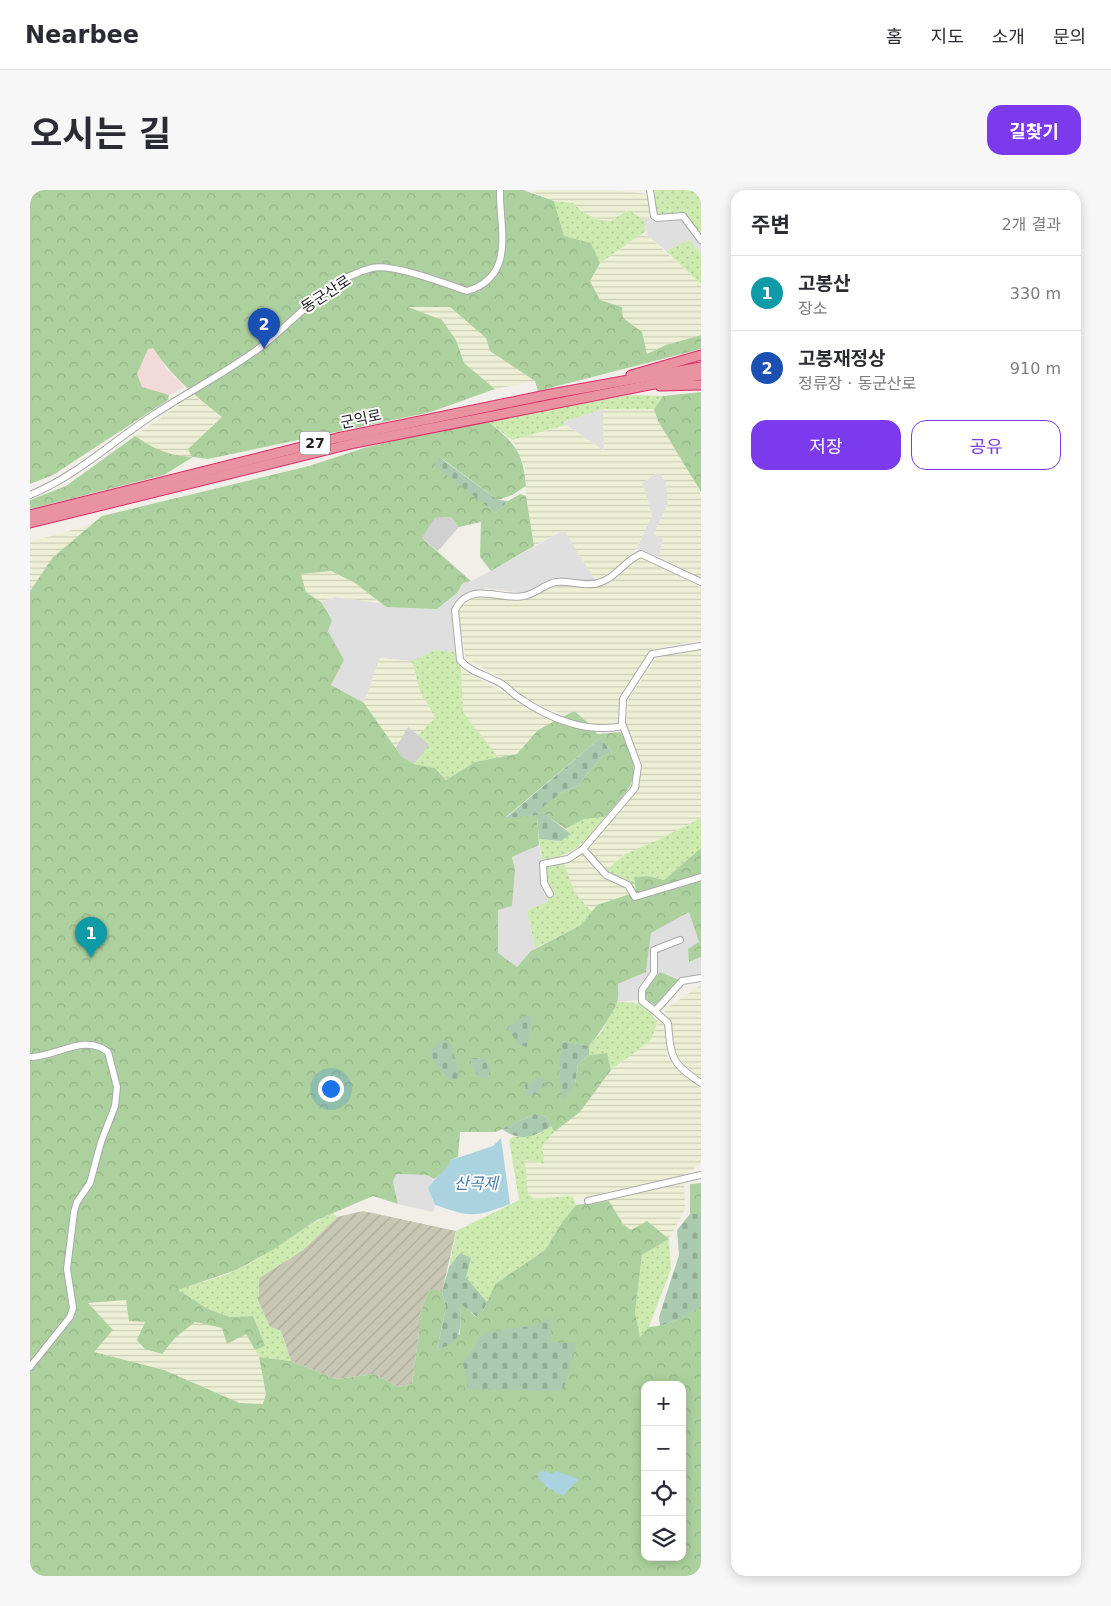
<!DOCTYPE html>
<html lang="ko">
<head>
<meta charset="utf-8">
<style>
  :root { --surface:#fff; --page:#f7f7f7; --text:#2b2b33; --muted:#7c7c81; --line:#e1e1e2; --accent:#7c3aed }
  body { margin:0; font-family:"DejaVu Sans","Noto Sans KR",sans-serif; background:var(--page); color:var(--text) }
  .controls { position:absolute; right:15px; bottom:15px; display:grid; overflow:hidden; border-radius:10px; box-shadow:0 2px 12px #0003 }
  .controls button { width:45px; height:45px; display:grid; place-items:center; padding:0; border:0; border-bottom:1px solid var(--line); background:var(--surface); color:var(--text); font:25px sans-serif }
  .you { position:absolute; left:300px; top:898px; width:18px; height:18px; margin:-12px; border:4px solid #fff; border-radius:50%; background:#1a73e8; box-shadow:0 0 0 8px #1a73e833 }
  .badge { display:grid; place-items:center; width:32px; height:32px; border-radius:50%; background:var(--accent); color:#fff; font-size:16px; font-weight:700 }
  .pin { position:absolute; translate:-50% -41px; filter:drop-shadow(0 1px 2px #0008) }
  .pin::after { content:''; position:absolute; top:26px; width:18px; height:15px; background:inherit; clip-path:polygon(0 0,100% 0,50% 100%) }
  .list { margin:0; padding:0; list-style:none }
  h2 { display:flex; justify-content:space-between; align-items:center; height:65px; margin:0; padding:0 20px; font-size:21px }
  h2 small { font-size:16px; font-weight:400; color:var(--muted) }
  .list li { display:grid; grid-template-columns:32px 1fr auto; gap:15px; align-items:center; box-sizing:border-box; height:75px; padding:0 20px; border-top:1px solid var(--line) }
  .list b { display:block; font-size:19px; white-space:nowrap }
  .list p { margin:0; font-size:16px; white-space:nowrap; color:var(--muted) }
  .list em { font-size:16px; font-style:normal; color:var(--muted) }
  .actions { display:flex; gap:10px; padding:15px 20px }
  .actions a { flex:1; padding:11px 0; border:1px solid var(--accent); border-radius:15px; text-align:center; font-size:18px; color:var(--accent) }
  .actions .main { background:var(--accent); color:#fff }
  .icon { flex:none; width:28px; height:28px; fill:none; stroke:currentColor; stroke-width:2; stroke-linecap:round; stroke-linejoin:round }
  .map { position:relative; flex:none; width:671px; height:1386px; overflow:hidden; border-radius:15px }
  header { display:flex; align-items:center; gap:30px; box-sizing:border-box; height:70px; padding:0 25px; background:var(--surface); border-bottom:1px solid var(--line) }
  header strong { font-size:24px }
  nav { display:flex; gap:28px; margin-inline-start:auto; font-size:18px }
  .intro { display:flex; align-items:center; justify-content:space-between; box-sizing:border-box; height:120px; padding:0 30px }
  h1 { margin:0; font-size:35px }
  .button { padding:12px 22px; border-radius:15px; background:var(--accent); color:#fff; font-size:18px; font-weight:700 }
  main { display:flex; gap:30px; padding:0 30px }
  aside { flex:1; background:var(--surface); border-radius:15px; box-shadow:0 2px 12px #0003 }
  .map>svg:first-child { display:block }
</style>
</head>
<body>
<header>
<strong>Nearbee</strong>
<nav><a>홈</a><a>지도</a><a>소개</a><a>문의</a></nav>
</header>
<div class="intro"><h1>오시는 길</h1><a class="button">길찾기</a></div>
<main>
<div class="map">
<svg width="671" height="1386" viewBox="0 0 671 1386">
  <defs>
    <pattern id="construction-furrows" width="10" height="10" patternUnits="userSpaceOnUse" patternTransform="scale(1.25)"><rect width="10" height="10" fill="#c7c7b4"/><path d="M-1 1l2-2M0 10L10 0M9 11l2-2" fill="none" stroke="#abab9a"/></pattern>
    <pattern id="farmland-rules" width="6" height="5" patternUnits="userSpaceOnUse" patternTransform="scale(1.25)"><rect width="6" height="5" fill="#eef0d5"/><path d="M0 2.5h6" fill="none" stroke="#ccceb7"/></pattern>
    <pattern id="grass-dots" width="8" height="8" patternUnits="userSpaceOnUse" patternTransform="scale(1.25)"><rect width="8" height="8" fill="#cdebb0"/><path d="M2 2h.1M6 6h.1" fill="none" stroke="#b0c997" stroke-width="1.8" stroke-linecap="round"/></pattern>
    <pattern id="forest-crowns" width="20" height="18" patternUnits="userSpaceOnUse" patternTransform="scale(1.25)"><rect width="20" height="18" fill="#add19e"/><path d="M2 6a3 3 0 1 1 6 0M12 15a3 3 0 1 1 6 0" fill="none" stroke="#95b388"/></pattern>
    <pattern id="cemetery-stones" width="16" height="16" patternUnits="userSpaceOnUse" patternTransform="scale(1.25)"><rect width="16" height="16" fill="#aacbaf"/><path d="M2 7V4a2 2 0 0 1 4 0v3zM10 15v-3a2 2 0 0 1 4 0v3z" fill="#92ae96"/></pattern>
  </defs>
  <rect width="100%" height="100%" fill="#f2efe9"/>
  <g fill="#e0dfdf">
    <path d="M621,25L652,28L671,47V63L659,50L636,61L618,46L614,30Z"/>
    <path d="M573,219L574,261L532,232Z"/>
    <path d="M628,282L636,292L638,314L624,343L633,349L629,367L606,359L622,325L612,293Z"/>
    <path d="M534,340L566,391L531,388L493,403L455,398L431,416L423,437L425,462L405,460L382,471L350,468L334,513L301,495L314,470L298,441L302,429L291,412L305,407L350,413L356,417L427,403L433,393L441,391L461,381Z"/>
    <path d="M509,655L518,712L497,720L505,758L487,777L468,763V720L485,679L482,667Z"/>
    <path d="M659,722L669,752L659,772L671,767V784L649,790L621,781L612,794L608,810L588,812V794L616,782L621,743Z"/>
    <path d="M366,984L397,985L404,989L398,998L405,1015L403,1022L368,1014L363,992Z"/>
  </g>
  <path fill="#f2dad9" d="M123,157L137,179L154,197L139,205L112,198L107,184L118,159Z"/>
  <g fill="#d0d0d0">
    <path d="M421,327L429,337L408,361L392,348L405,328Z"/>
    <path d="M378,536L400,555L384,574L371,566L365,559Z"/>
  </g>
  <path fill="url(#construction-furrows)" d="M333,1021L426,1041L412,1102L399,1100L389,1127V1142L382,1194L368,1197L345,1184L306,1189L261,1171L251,1141L240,1137L228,1111L229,1088L273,1060L307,1027Z"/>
  <g fill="url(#farmland-rules)">
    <path d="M507,0H580L619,4L621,25L614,30L598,20L580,31L569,30L552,22L544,13L524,11L502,2Z"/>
    <path d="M616,41L618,46L671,94V145L636,155L617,164L612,142L593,128L592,117L570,110L560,91L570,73Z"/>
    <path d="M376,117H420L456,148L460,161L505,191L465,199L434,173L426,150Z"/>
    <path d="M163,205L192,227L180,237L163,267L143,266L125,259L105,246Z"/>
    <path d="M573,219H624L628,231L660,282L671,306V388L629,367L633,349L624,344L638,314L636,292L628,282L612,293L622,325L606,359L589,376L566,391L534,340L504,356L496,306L495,278L482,250L536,235L574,261Z"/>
    <path d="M63,334L23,367L0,401V352Z"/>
    <path d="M610,367L671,397V450L623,459L590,507L587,533L561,535L544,521L535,525L512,516L489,504L470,487L436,469L428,423L431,416L446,404L470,409H495L527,396H567L581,392Z"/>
    <path d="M301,381L325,393L350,413L305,407L291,412L276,402L270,384Z"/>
    <path d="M671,458V628L630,649L595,664L576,681L559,659L609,595L612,574L597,536L598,510L627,467Z"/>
    <path d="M350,468L382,471L390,501L405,529L388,545L378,537L365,559L334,513Z"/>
    <path d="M431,479L525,531L508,540L487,564L469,568L433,522Z"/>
    <path d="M552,663L574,688L595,697L599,704L567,715L562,722L545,703L534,674Z"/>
    <path d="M671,795V887L663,884L645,864L642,837L634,820Z"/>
    <path d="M628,831L634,835L637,866L671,899V972L658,984L556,1007L504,1009L498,1003L495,970L514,974L512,956L524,942L550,922L581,880L621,850Z"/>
    <path d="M654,993L655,1019L639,1049L617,1031L601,1041L593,1034L579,1011L580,1007Z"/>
    <path d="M97,1110L115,1132L132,1164L145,1148L165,1132L216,1144L229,1167L236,1204L233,1215L210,1213L134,1180L64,1162L57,1113Z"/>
  </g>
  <g fill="url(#grass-dots)">
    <path d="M623,0H671V46L654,24L627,25Z"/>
    <path d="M524,11L544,13L552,22L569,30L580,31L599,20L614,30L616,41L570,73L561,53L534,46Z"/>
    <path d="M659,50L671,63V94L636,61Z"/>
    <path d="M602,205L633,206L624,219H573L533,232L536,235L482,250L455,229Z"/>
    <path d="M405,460L425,462L431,479L433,522L469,568L445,572L416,590L405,578L384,574L399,555L388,545L405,528L390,501L382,471Z"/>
    <path d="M575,627C555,652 545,666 512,670L509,649L531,651L540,644L536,640L554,628Z"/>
    <path d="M671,628V658L634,690L618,686L605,687L607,702L595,690L576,681L595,664L630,649Z"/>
    <path d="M534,674L545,703L562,722L551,735L505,758L497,720L518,712L516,676Z"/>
    <path d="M588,812L610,813L628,831L621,850L581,880L577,863L559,865V856L573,840L581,821Z"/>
    <path d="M521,936L524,942L512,957L514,974L495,970L498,1003L504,1009L543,1006L546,1015L533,1031L515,1060L465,1094L457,1112L436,1087L430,1063L419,1077L426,1041L489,1010L479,950L483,947L509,944Z"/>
    <path d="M303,1023L307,1027L273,1060L229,1088L228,1111L240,1137L251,1141L261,1171L229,1167L225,1160L235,1156L223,1126L200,1127L178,1119L147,1100C166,1093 188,1089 206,1080C241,1065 269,1038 303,1023Z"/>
    <path d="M639,1049L641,1079L619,1137L610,1148L605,1122L612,1065Z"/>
  </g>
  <g fill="url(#forest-crowns)" fill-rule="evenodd">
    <path d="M0,0H493L524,11L534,46L561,53L570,73L560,91L570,110L592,117L593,128L612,142L617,164L636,155L671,145V159L508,201L505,191L460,161L456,148L420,117H378L412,130L426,150L434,173L465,199L401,222L178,269L163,267L134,285L0,319V310L36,296L105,246C124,259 139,266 162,267L158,259L192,227C165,206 142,187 123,158L118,159L107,184L112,197L139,205L138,210L23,285L0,294Z"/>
    <path d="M671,202V302L628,231L624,219L633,206Z"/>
    <path d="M455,229C482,251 493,259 496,296L482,305L468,310L411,268L466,323L478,311L490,304L496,306L504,356L461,381L450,367L451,332L429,337L421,327L405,328L392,348L441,391L433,393L427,403L407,419L356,417L325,393L301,381L271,384L276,402L291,412L302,430L298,441L314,470L301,495L334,513L371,566L384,574L405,578L416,590L445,572L487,564L508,540L544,521L561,535L567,544L592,542C613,588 606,591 575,627L554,629L536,639L508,620L531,603L550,595L555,586L573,566L582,562L570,548L476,627L507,625L509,655L482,667L485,679L482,716L468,720V763L487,777L501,761L551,735L567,715L606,702L604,687L618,686L634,690L671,658V767L659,772L658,759L669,752L659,722L621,743L616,782L588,794C588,800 589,808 587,813C579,829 570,843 559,856L532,851L545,895L548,874L559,865L577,863L581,880L550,922L524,942L517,927L505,924L466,942H430L428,967L421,970L416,981L404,989L397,985L366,984L363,992L368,1014L343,1006L287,1030L241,1061L206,1080L148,1100L178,1119L200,1127L223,1126L235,1156L225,1160L216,1144L197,1154L192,1138L165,1132L145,1148L132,1164L115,1159L107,1150L115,1132L99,1131L96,1110L58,1113L83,1140L64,1162L134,1180L210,1213L233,1214L236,1204L229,1167L261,1171L306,1189L345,1184L368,1197L382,1194L389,1142V1127L399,1099L412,1102L416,1118L407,1159L430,1144L431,1113L446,1127L453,1121L465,1094L515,1060L533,1031L546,1015L579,1011L593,1034L601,1040L617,1031L639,1049L612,1065L605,1122L610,1147L619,1137C639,1136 655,1126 671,1116V1386H0V401L23,367L72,326L279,276L334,258ZM615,1195H652V1367H615Z"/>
    <path d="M630,782L649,790L625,815L617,811L615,799Z"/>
    <path d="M671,993V1024H660V994Z"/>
  </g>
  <g fill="url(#cemetery-stones)">
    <path d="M410,268L468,310L478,311L466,323L404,275Z"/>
    <path d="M570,548L582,562L573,566L555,586L550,595L531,603L509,620L541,644L531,651L509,649L507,625L476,628Z"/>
    <path d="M502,825L497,857L489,855L477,838L493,827Z"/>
    <path d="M411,850L420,851C423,861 426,875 429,886L424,892C414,886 403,873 400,862Z"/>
    <path d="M532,851L559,856V865L548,874L545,895L533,910L529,883Z"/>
    <path d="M440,868H453L460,879L457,889C445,888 443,878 440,868Z"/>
    <path d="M508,888L515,889C514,900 509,904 497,906L495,895Z"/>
    <path d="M505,924L517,927L521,936C503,948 490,952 472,939Z"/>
    <path d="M660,1024H671V1116L652,1128L630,1136L629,1127L649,1065L647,1040Z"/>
    <path d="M430,1063L441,1068L436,1087L457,1112L453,1121L447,1127L431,1114C430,1137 434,1154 407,1159L416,1118L412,1102L419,1077Z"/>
    <path d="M521,1127V1153L547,1152L533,1201L438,1199L433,1174L453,1143L507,1135Z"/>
  </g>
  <g fill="#aad3df">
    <path d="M471,948L480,1014C444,1028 441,1027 405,1015L398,998C405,987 415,982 421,970L463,956Z"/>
    <path d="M516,1281L521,1284L526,1281L549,1289L533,1306L518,1298L508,1288L509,1282Z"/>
  </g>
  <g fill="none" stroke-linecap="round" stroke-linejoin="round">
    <g stroke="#a9a9a9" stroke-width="8">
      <g id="minor">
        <path d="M620,0L624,26L627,28L653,26L671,50"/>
        <path d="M0,305C46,286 82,252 123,225C158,202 199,181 232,156C267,129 297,89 342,78C362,73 416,94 437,101C487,86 469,38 470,0"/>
        <path d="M593,536C556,544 518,528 488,507C481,503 477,496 470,493C456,485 440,482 430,470L425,420C440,390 469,411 494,406C505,404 515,394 526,392C540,390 558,398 571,392C587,387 596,369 611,364L671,392"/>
        <path d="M553,659L576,685L598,695L605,707L671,687"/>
        <path d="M520,704L514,693L513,674L538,669L553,659L605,598L608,576L592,533L593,509L622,464L671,456"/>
        <path d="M671,788L652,791L625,821L638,833C641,868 641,873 671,893"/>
        <path d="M625,821L612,811V800L624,783V760L650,750"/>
        <path d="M0,867C26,867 55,843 78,862L87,897L85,916L71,952L60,993L47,1012L44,1022L37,1079L43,1118L40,1127L0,1177"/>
        <path d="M558,1011L671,985"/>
      </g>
    </g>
    <g stroke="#dc2a67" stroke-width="11">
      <g id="highway">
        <path d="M601,185L671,165"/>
        <path d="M630,196L671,195"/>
        <path d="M0,325L307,248L521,204L671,177"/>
        <path d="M0,333L325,253L671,185"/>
      </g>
    </g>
    <use href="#minor" stroke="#fff" stroke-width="6"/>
    <use href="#highway" stroke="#e892a2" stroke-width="9"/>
  </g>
  <g text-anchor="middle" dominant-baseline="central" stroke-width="4" stroke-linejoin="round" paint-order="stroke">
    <rect fill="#fff" stroke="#646464" stroke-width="1" x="270" y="241.5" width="30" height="23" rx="4"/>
    <g font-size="14" font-weight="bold" fill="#222">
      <text x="285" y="253">27</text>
    </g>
    <g font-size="15" fill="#222" stroke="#fff">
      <text transform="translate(296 104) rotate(-33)">동군산로</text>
      <text transform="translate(331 229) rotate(-12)">군익로</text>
    </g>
    <g font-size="16" font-style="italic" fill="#4a7aab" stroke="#fff">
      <text x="446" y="993">산곡제</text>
    </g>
  </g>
</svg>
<div class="controls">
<button>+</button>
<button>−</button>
<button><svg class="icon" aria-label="locate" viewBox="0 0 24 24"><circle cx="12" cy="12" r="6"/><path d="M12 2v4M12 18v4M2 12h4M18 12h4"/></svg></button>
<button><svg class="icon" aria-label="layers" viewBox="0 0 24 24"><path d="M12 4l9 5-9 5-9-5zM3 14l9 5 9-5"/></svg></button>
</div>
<div class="you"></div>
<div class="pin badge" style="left:61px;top:768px;background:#0f9aa8">1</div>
<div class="pin badge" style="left:234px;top:159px;background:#1a4fb4">2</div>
</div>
<aside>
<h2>주변<small>2개 결과</small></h2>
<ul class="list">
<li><span class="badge" style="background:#0f9aa8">1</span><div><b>고봉산</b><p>장소</p></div><em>330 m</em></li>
<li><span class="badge" style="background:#1a4fb4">2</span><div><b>고봉재정상</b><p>정류장 · 동군산로</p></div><em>910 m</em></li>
</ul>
<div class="actions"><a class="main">저장</a><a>공유</a></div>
</aside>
</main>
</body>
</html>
